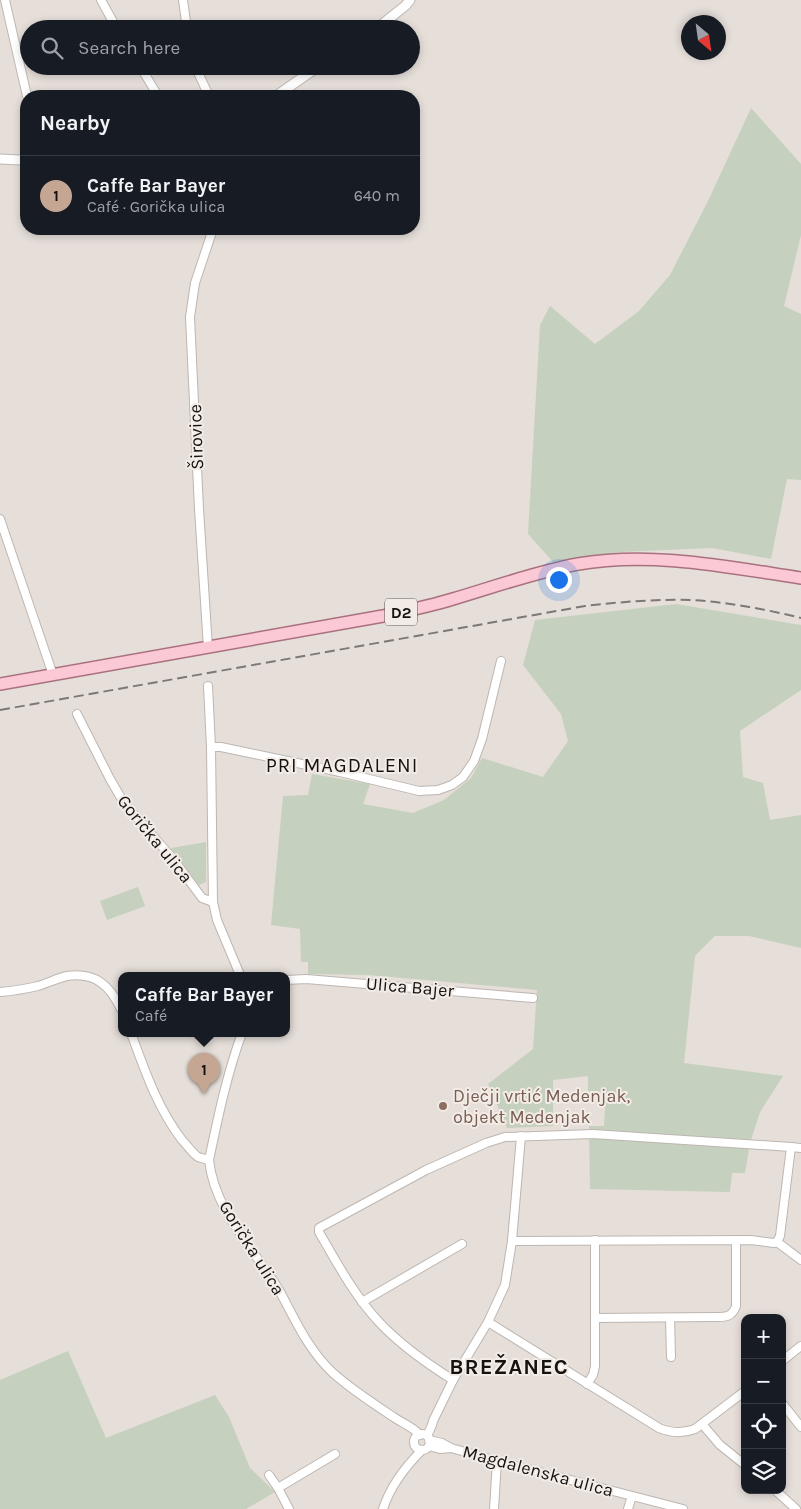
<!DOCTYPE html>
<html lang="en">
<head>
<meta charset="utf-8">
<style>
  :root { --surface:#171b24; --page:#242831; --text:#f1f3f6; --muted:#9ea1a6; --line:#363941; --accent:#c4a693 }
  body { margin:0; font-family:Karla,sans-serif; background:var(--page); color:var(--text) }
  .controls { position:absolute; right:15px; bottom:15px; display:grid; overflow:hidden; border-radius:10px; box-shadow:0 2px 8px #0003 }
  .controls button { width:45px; height:45px; display:grid; place-items:center; padding:0; border:0; border-bottom:1px solid var(--line); background:var(--surface); color:var(--text); font:25px sans-serif }
  .compass { position:absolute; left:681px; top:15px; width:45px; height:45px; border-radius:50%; background:var(--surface); box-shadow:0 2px 8px #0003; rotate:151deg }
  .you { position:absolute; left:558px; top:579px; width:18px; height:18px; margin:-12px; border:4px solid #fff; border-radius:50%; background:#1a73e8; box-shadow:0 0 0 8px #1a73e833 }
  .badge { display:grid; place-items:center; width:32px; height:32px; border-radius:50%; background:var(--accent); color:#111; font-size:16px; font-weight:700 }
  .pin { position:absolute; translate:-50% -41px; filter:drop-shadow(0 1px 2px #0008) }
  .pin::after { content:''; position:absolute; top:26px; width:18px; height:15px; background:inherit; clip-path:polygon(0 0,100% 0,50% 100%) }
  .popup { position:absolute; left:118px; top:972px; width:172px; height:65px; box-sizing:border-box; display:grid; place-content:center; border-radius:10px; background:var(--surface); filter:drop-shadow(0 1px 4px #0005); font-size:16px; white-space:nowrap; color:var(--muted) }
  .popup b { font-size:19px; color:var(--text) }
  .popup::after { content:''; position:absolute; left:50%; top:100%; margin-left:-10px; border:10px solid transparent; border-top-color:var(--surface) }
  .list { margin:0; padding:0; list-style:none }
  h2 { display:flex; justify-content:space-between; align-items:center; height:65px; margin:0; padding:0 20px; font-size:21px }
  h2 small { font-size:16px; font-weight:400; color:var(--muted) }
  .list li { display:grid; grid-template-columns:32px 1fr auto; gap:15px; align-items:center; box-sizing:border-box; height:80px; padding:0 20px; border-top:1px solid var(--line) }
  .list b { display:block; font-size:19px; white-space:nowrap }
  .list p { margin:0; font-size:16px; white-space:nowrap; color:var(--muted) }
  .list em { font-size:16px; font-style:normal; color:var(--muted) }
  .icon { flex:none; width:28px; height:28px; fill:none; stroke:currentColor; stroke-width:2; stroke-linecap:round; stroke-linejoin:round }
  .map { position:relative; flex:none; width:801px; height:1509px; overflow:hidden }
  .search { position:absolute; background:var(--surface); box-shadow:0 2px 8px #0003; left:20px; top:20px; width:400px; height:55px; display:flex; align-items:center; gap:12px; box-sizing:border-box; padding:0 18px; border-radius:28px; color:var(--muted); font-size:19px }
  .panel { position:absolute; background:var(--surface); box-shadow:0 2px 8px #0003; left:20px; top:90px; width:400px; height:145px; border-radius:20px }
  .map>svg:first-child { display:block }
</style>
</head>
<body>
<div class="map">
<svg width="801" height="1509" viewBox="0 0 801 1509">
  <rect width="100%" height="100%" fill="#e5ded9"/>
  <g fill="#c5d1be">
    <path d="M751,108L801,164V235L784,306L801,314V480L787,479L771,559L712,548L620,552L554,563L528,534L540,325L550,306L595,344L639,311L670,275L709,199Z"/>
    <path d="M676,604L801,625V690L740,731L743,777L763,783L770,820L801,815V948L749,936H715L695,956L684,1063L783,1076L760,1112L750,1143L745,1173H732L730,1192L590,1189L589,1126H604L606,1092L588,1091V1076L553,1080V1126L507,1128L488,1084L533,1049L537,990L368,975L308,974V962H301L300,929L271,925L283,796L308,795L312,774L370,784L363,804L413,813L444,800L471,778L482,758L543,777L568,741L561,714L523,665L535,620Z"/>
    <path d="M206,842V882L199,885L171,848Z"/>
    <path d="M138,887L145,906L107,920L100,901Z"/>
    <path d="M68,1351L106,1438L215,1395L229,1417L250,1468L275,1492L246,1509H0V1380Z"/>
  </g>
  <g fill="none" stroke-linecap="round" stroke-linejoin="round">
    <g stroke="#bdb6b1" stroke-width="10">
      <g id="minor">
        <path d="M5,0L27,96"/>
        <path d="M101,0L117,29"/>
        <path d="M183,0L187,29"/>
        <path d="M140,66L158,96"/>
        <path d="M195,66L209,96"/>
        <path d="M0,519L53,675"/>
        <path d="M208,648L199,509L190,317L195,283L213,229"/>
        <path d="M208,686L211,747L213,902L217,920L240,975"/>
        <path d="M77,714L110,779L124,803L174,860L202,898L213,902"/>
        <path d="M211,747H221L340,772L419,791L438,790L452,785L463,777L474,761L482,739L501,661"/>
        <path d="M286,980L306,979L533,998"/>
        <path d="M0,992C13,991 25,989 38,986C48,983 58,978 67,976C96,972 110,986 121,1009"/>
        <path d="M131,1033C145,1071 157,1107 182,1140C187,1145 192,1153 198,1157C201,1158 206,1159 209,1160"/>
        <path d="M242,1033C227,1074 218,1117 209,1160C214,1210 254,1249 279,1290C295,1319 308,1350 333,1373C352,1390 374,1404 395,1418C404,1424 413,1427 420,1435"/>
        <path d="M512,1241L751,1240L774,1243L777,1242L780,1236L791,1147L801,1148"/>
        <path d="M777,1242L801,1260"/>
        <path d="M362,1302L462,1244"/>
        <path d="M595,1318L713,1317C724,1317 732,1318 736,1306V1240"/>
        <path d="M670,1318L671,1357"/>
        <path d="M488,1322L659,1428C671,1433 682,1434 695,1429L745,1391"/>
        <path d="M782,1361L801,1346"/>
        <path d="M453,1380C426,1363 400,1345 378,1321C354,1295 337,1263 319,1232V1228L426,1170L486,1143L505,1137L593,1134L791,1147"/>
        <path d="M587,1384L593,1375L595,1366V1240"/>
        <path d="M782,1403L801,1427"/>
        <path d="M702,1424L720,1445L745,1465"/>
        <circle cx="422" cy="1442" r="8"/>
        <path d="M427,1436L432,1425L433,1421L453,1380L488,1322L505,1285L512,1241L521,1136"/>
        <path d="M429,1440L442,1443L451,1448L497,1461L683,1509"/>
        <path d="M429,1446L440,1449L451,1448"/>
        <path d="M269,1475L278,1488L289,1509"/>
        <path d="M278,1488L335,1454"/>
        <path d="M775,1490L796,1509"/>
        <path d="M383,1509C390,1487 406,1466 422,1450"/>
        <path d="M494,1509L497,1461"/>
        <path d="M628,1509L632,1496"/>
      </g>
    </g>
    <g stroke="#bdb6b1" stroke-width="11">
      <g id="tertiary">
        <path d="M376,29L405,6L410,0"/>
        <path d="M276,96L319,66"/>
        <path d="M0,159L20,160L26,159"/>
      </g>
    </g>
    <g stroke="#a9717e" stroke-width="14">
      <path id="primary" d="M0,684L383,616C406,611 430,606 453,599C494,587 535,572 578,564C651,551 728,567 801,578"/>
    </g>
    <use href="#minor" stroke="#fff" stroke-width="8"/>
    <use href="#tertiary" stroke="#fff" stroke-width="9"/>
    <use href="#primary" stroke="#fbc8d5" stroke-width="11"/>
    <path stroke="#7d7875" stroke-width="2" stroke-dasharray="10 5" stroke-linecap="butt" d="M0,710L585,606C620,602 655,599 690,600C727,602 765,609 801,618"/>
  </g>
  <circle fill="#8d6e63" stroke="#f2ebe6" stroke-width="2" cx="443" cy="1106" r="5"/>
  <g text-anchor="middle" dominant-baseline="central" stroke-width="4" stroke-linejoin="round" paint-order="stroke">
    <rect fill="#f2ebe6" stroke="#575350" stroke-width="1" x="385" y="598.5" width="32" height="27" rx="4"/>
    <g font-size="16" font-weight="bold" fill="#151210">
      <text x="401" y="612">D2</text>
    </g>
    <g font-size="18" fill="#151210" stroke="#f2ebe6">
      <text transform="translate(196 437) rotate(-92)">Širovice</text>
      <text transform="translate(155 839) rotate(51)">Gorička ulica</text>
      <text transform="translate(410 987) rotate(5)">Ulica Bajer</text>
      <text transform="translate(252 1248) rotate(58)">Gorička ulica</text>
      <text transform="translate(538 1471) rotate(15)">Magdalenska ulica</text>
    </g>
    <g font-size="18" fill="#785e54" stroke="#f2ebe6" text-anchor="start">
      <text x="453" y="1096">Dječji vrtić Medenjak,<tspan x="453" dy="21">objekt Medenjak</tspan></text>
    </g>
    <g font-size="20" letter-spacing="1" fill="#151210" stroke="#f2ebe6">
      <text x="342" y="765">PRI MAGDALENI</text>
    </g>
    <g font-size="22" font-weight="bold" letter-spacing="1" fill="#151210" stroke="#f2ebe6">
      <text x="509" y="1367">BREŽANEC</text>
    </g>
  </g>
</svg>
<div class="controls">
<button>+</button>
<button>−</button>
<button><svg class="icon" aria-label="locate" viewBox="0 0 24 24"><circle cx="12" cy="12" r="6"/><path d="M12 2v4M12 18v4M2 12h4M18 12h4"/></svg></button>
<button><svg class="icon" aria-label="layers" viewBox="0 0 24 24"><path d="M12 4l9 5-9 5-9-5zM3 14l9 5 9-5"/></svg></button>
</div>
<svg class="compass" viewBox="-18 -18 36 36"><path d="M0-13l5 13h-10z" fill="#e53935"/><path d="M0 13l5-13h-10z" fill="#9ea1a6"/></svg>
<div class="you"></div>
<div class="pin badge" style="left:204px;top:1094px">1</div>
<div class="popup"><b>Caffe Bar Bayer</b>Café</div>
<div class="search"><svg class="icon" aria-label="search" viewBox="0 0 24 24"><circle cx="10" cy="10" r="6"/><path d="M15 15l6 6"/></svg>Search here</div>
<section class="panel">
<h2>Nearby<small></small></h2>
<ul class="list">
<li><span class="badge">1</span><div><b>Caffe Bar Bayer</b><p>Café · Gorička ulica</p></div><em>640 m</em></li>
</ul>
</section>
</div>
</body>
</html>
